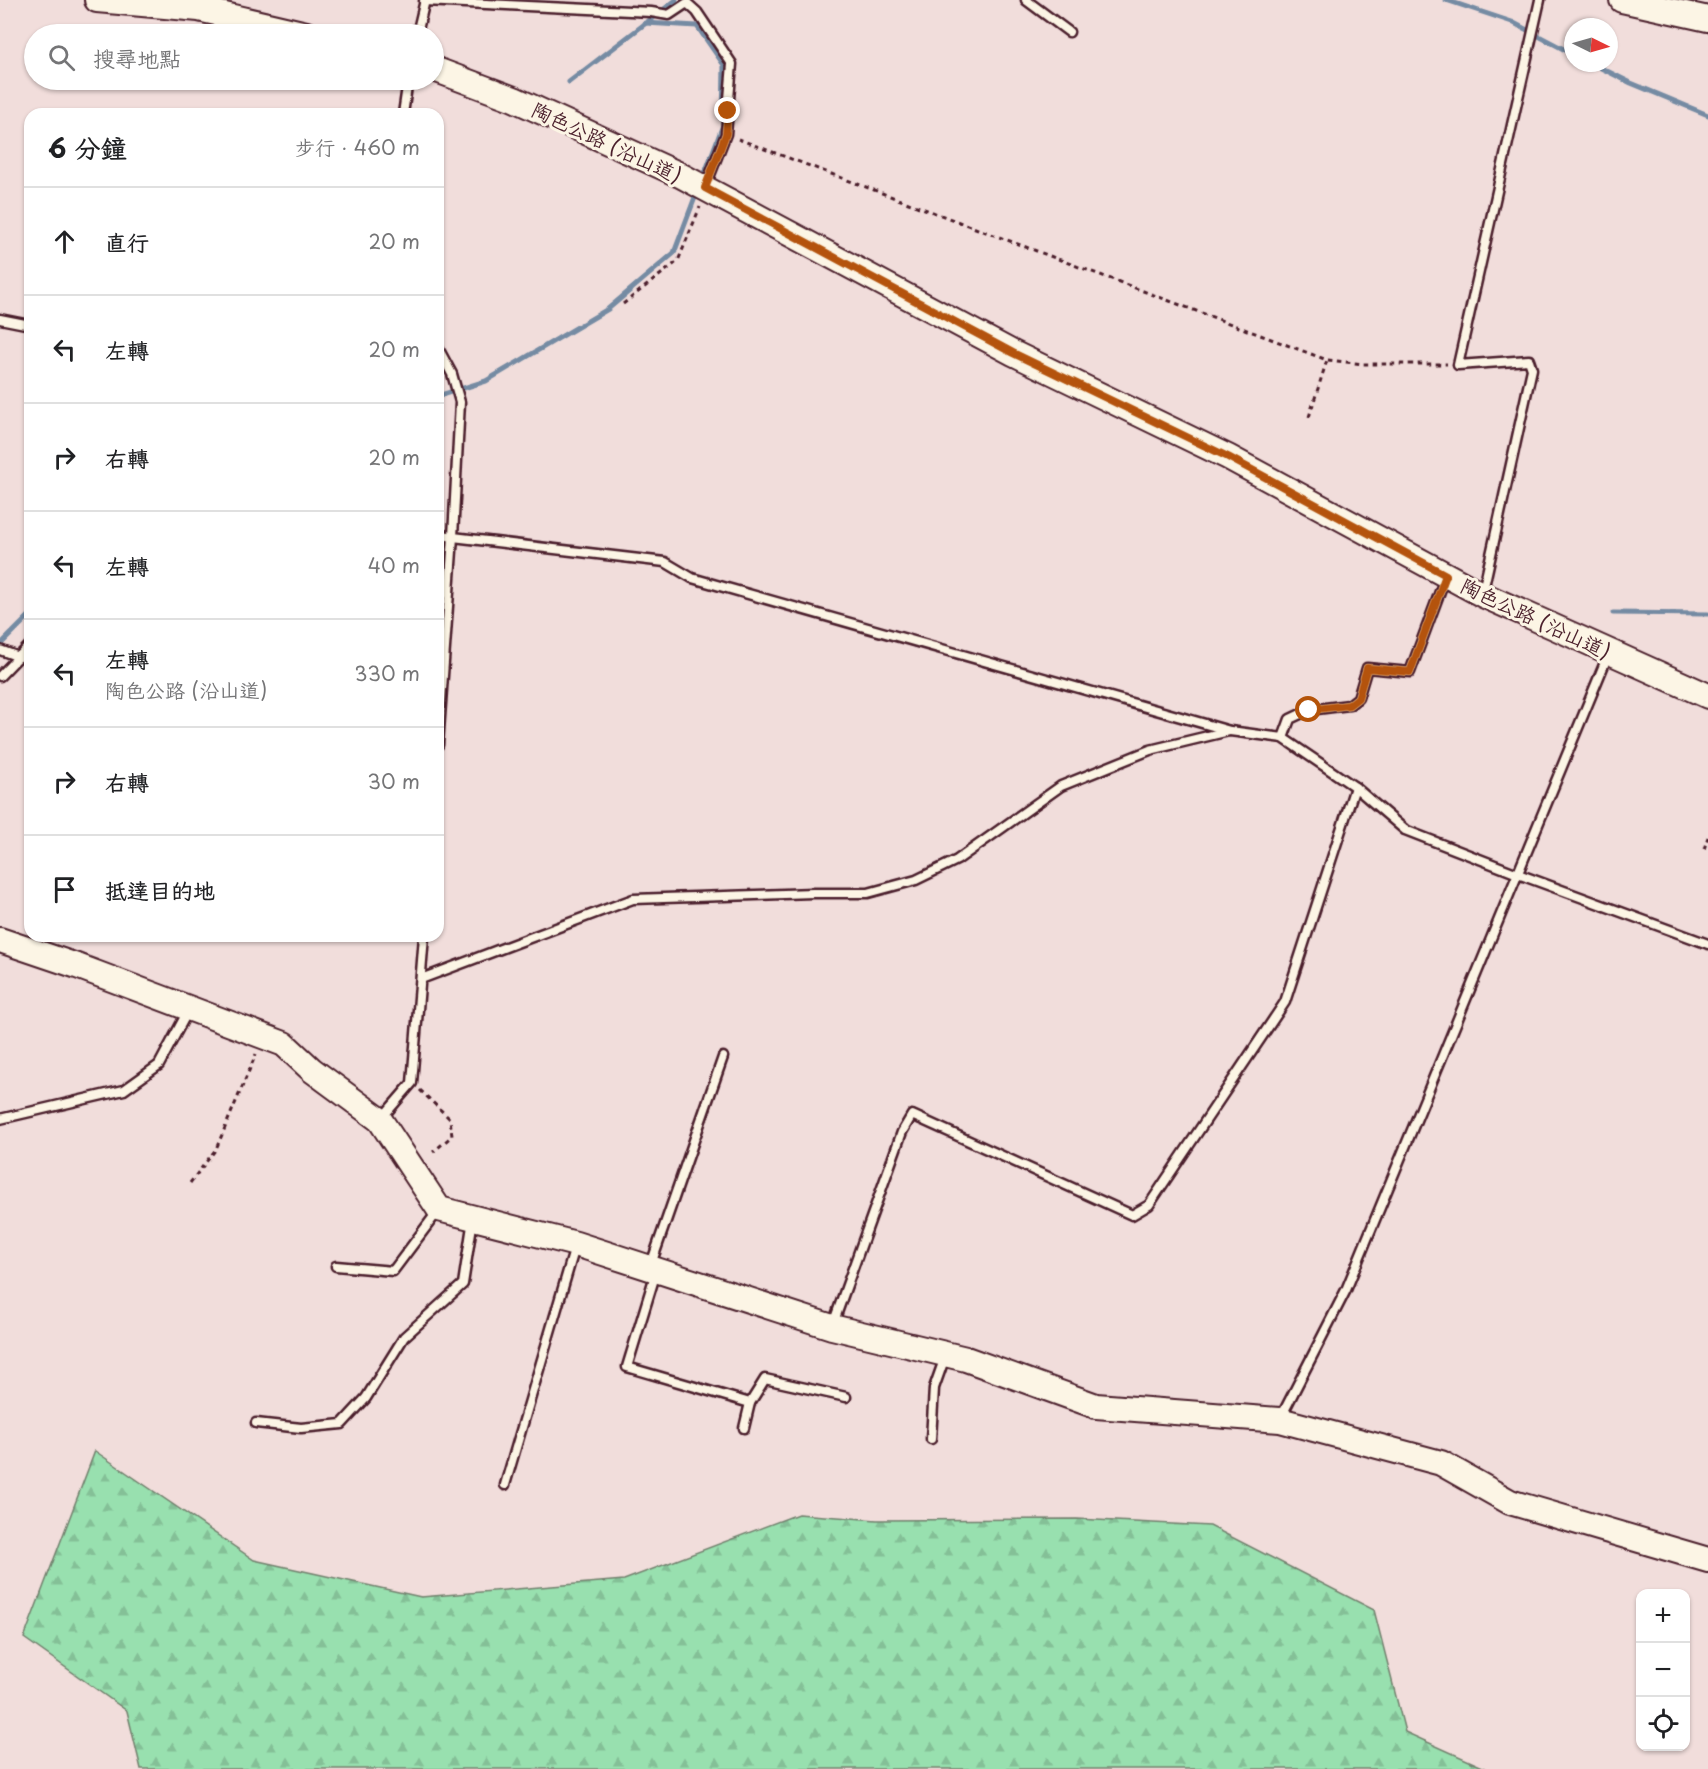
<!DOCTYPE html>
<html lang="zh-TW">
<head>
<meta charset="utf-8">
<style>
  :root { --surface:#fff; --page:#f6f6f6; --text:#202124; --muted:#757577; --line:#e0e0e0 }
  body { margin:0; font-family:"Playpen Sans","LXGW WenKai TC",sans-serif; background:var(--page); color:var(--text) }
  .controls { position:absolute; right:18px; bottom:18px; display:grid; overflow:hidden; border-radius:12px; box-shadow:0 2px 4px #0004 }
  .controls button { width:54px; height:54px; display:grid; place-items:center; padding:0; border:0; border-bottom:2px solid var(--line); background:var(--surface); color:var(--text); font:30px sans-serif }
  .compass { position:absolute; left:1564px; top:18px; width:54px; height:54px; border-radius:50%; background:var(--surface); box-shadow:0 2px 4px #0004; rotate:95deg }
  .stop { position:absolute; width:18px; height:18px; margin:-14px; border:4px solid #b45309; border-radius:50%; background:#fff }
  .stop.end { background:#b45309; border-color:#fff; box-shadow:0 2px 6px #0008 }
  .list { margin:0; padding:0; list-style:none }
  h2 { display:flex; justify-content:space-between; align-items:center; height:78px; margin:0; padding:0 24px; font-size:26px }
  h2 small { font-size:20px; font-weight:400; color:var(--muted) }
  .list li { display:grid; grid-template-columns:39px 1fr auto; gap:18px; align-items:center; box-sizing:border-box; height:108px; padding:0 24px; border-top:2px solid var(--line) }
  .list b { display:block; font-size:22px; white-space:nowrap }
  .list p { margin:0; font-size:20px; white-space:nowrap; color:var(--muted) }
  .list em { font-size:20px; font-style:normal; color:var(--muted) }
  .icon { flex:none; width:33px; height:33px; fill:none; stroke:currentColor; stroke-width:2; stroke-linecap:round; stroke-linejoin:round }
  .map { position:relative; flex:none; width:1708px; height:1769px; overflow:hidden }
  .search { position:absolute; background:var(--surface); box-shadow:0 2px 4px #0004; left:24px; top:24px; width:420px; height:66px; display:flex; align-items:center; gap:15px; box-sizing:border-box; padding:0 21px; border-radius:33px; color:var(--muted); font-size:22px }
  .panel { position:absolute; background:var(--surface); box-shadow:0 2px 4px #0004; left:24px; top:108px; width:420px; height:834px; border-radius:18px }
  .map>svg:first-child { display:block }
</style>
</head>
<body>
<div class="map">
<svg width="1708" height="1769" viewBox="0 0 1708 1769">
  <defs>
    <pattern id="forest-firs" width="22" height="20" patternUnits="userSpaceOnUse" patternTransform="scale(1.5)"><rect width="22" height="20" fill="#98e0af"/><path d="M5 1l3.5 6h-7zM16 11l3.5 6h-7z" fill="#84c097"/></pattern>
  </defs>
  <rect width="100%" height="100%" fill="#f1dddb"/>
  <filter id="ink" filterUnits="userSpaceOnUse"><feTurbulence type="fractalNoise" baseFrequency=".0167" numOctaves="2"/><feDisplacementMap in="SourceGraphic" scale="12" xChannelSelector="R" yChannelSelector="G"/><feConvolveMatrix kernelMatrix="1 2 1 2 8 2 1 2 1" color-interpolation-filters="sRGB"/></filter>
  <g filter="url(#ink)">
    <path fill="url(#forest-firs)" stroke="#71806d" stroke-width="1.5" d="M95,1451L254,1560L421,1597L624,1580L798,1514L877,1520L1077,1519L1210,1526L1374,1610L1405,1732L1487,1769H141L127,1711L24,1638Z"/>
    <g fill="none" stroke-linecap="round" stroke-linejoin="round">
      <g stroke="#758ba3" stroke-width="5">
        <path d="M1446,0L1512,22L1573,54"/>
        <path d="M645,23L697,26L724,65L723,125L702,181"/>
        <path d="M1591,63L1631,83L1708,115"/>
        <path d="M569,82L676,0"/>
        <path d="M438,396L486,381L608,309L674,253L697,192"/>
        <path d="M1613,613L1708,614"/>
        <path d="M0,645L30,615"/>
      </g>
      <g stroke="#4a1f2b" stroke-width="13">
        <g id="lane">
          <path d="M1026,0L1069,32"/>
          <path d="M424,1L651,12L669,15L687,3L697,12L732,64L726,134L705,188"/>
          <path d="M417,34L425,0"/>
          <path d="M403,114L408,80"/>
          <path d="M0,319L30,325"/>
          <path d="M438,348L452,374L460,402L453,537L438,745"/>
          <path d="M438,534L453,537L665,562L692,578L1230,731L1283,738L1355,787L1405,830L1518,874L1708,944"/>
          <path d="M1483,591L1532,369L1529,360L1458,365L1540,0"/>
          <path d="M0,650L19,657"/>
          <path d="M0,676L30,645"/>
          <path d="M1283,738L1290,719L1309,710L1349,705L1358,698L1367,668L1410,672L1445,578"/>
          <path d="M421,979L633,899L813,893H868L916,880L957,860L1061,786L1150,750L1229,731"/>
          <path d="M0,1119L124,1090L159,1065L189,1009"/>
          <path d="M381,1119L412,1083L424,936"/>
          <path d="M336,1266L393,1271L438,1211"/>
          <path d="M650,1267L723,1057"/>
          <path d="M656,1272L627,1367L750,1403L765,1379L846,1397"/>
          <path d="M833,1324L902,1132L912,1115L1132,1215L1149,1205L1285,1002L1355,787"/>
          <path d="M1281,1417L1346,1290L1608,655"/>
          <path d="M256,1423L301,1428L342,1424L366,1398L404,1337L463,1284L473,1219"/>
          <path d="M744,1428L750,1403"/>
          <path d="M931,1439L934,1388L945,1357"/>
          <path d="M505,1485L575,1247"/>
        </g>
      </g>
      <g stroke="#4a1f2b" stroke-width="28">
        <g id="secondary">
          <path d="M97,0L199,9L306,34"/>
          <path d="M1622,0L1708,19"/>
          <path d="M434,69L514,99L680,175L1013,353L1228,457L1483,595L1708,696"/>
          <path d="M0,940L77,966L284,1044L312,1070L380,1120L439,1209L576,1244L832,1327L966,1359L1096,1406L1280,1420L1441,1463L1510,1502L1708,1560"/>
        </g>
      </g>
      <g stroke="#4a1f2b" stroke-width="3" stroke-dasharray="4.5 4.5" stroke-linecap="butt">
        <path d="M738,139L1327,360L1363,364H1447"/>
        <path d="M623,304L678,261L700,207"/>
        <path d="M1309,417L1327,360"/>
        <path d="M1704,849L1708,837"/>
        <path d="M420,1090L450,1119L452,1136L433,1152"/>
        <path d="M190,1183L216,1149L256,1054"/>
      </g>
      <use href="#lane" stroke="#fcf5e5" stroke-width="8"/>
      <use href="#secondary" stroke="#fcf5e5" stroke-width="24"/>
    </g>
  </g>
  <g fill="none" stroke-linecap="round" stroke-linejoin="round" filter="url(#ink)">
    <path stroke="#b45309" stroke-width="8" d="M728,111L726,134L705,188L1013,353L1228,457L1446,575L1410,672L1367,668L1358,698L1349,705L1309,710"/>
  </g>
  <g text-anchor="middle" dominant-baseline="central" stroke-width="6" stroke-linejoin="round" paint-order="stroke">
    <g font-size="20" fill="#4a1f2b" stroke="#fcf5e5">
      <text transform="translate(607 142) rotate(25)">陶色公路 (沿山道)</text>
      <text transform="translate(1536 618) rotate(25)">陶色公路 (沿山道)</text>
    </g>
  </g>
</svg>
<div class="controls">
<button>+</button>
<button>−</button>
<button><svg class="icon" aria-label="locate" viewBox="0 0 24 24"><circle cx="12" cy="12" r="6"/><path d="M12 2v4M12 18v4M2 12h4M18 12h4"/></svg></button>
</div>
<svg class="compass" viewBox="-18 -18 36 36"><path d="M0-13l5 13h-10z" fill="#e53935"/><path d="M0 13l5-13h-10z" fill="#757577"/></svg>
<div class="stop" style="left:1309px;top:710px"></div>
<div class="stop end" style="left:728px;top:111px"></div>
<div class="search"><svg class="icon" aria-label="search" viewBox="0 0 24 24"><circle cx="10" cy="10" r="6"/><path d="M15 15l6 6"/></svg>搜尋地點</div>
<section class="panel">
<h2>6 分鐘<small>步行 · 460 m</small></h2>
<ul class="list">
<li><svg class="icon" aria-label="ahead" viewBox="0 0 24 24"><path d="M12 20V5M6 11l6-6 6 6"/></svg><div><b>直行</b></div><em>20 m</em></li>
<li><svg class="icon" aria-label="left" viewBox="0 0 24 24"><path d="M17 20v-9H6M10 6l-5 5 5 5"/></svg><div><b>左轉</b></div><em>20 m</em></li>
<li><svg class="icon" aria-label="right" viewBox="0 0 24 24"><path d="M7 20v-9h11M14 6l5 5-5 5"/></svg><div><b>右轉</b></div><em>20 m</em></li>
<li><svg class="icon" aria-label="left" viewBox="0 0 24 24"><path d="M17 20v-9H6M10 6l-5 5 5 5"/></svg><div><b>左轉</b></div><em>40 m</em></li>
<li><svg class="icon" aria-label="left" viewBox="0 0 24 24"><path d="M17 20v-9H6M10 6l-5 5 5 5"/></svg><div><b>左轉</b><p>陶色公路 (沿山道)</p></div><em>330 m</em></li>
<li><svg class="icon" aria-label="right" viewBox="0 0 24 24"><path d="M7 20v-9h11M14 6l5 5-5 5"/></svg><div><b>右轉</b></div><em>30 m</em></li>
<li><svg class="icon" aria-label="arrive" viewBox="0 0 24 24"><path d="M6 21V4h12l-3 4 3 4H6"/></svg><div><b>抵達目的地</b></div></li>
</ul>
</section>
</div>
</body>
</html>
